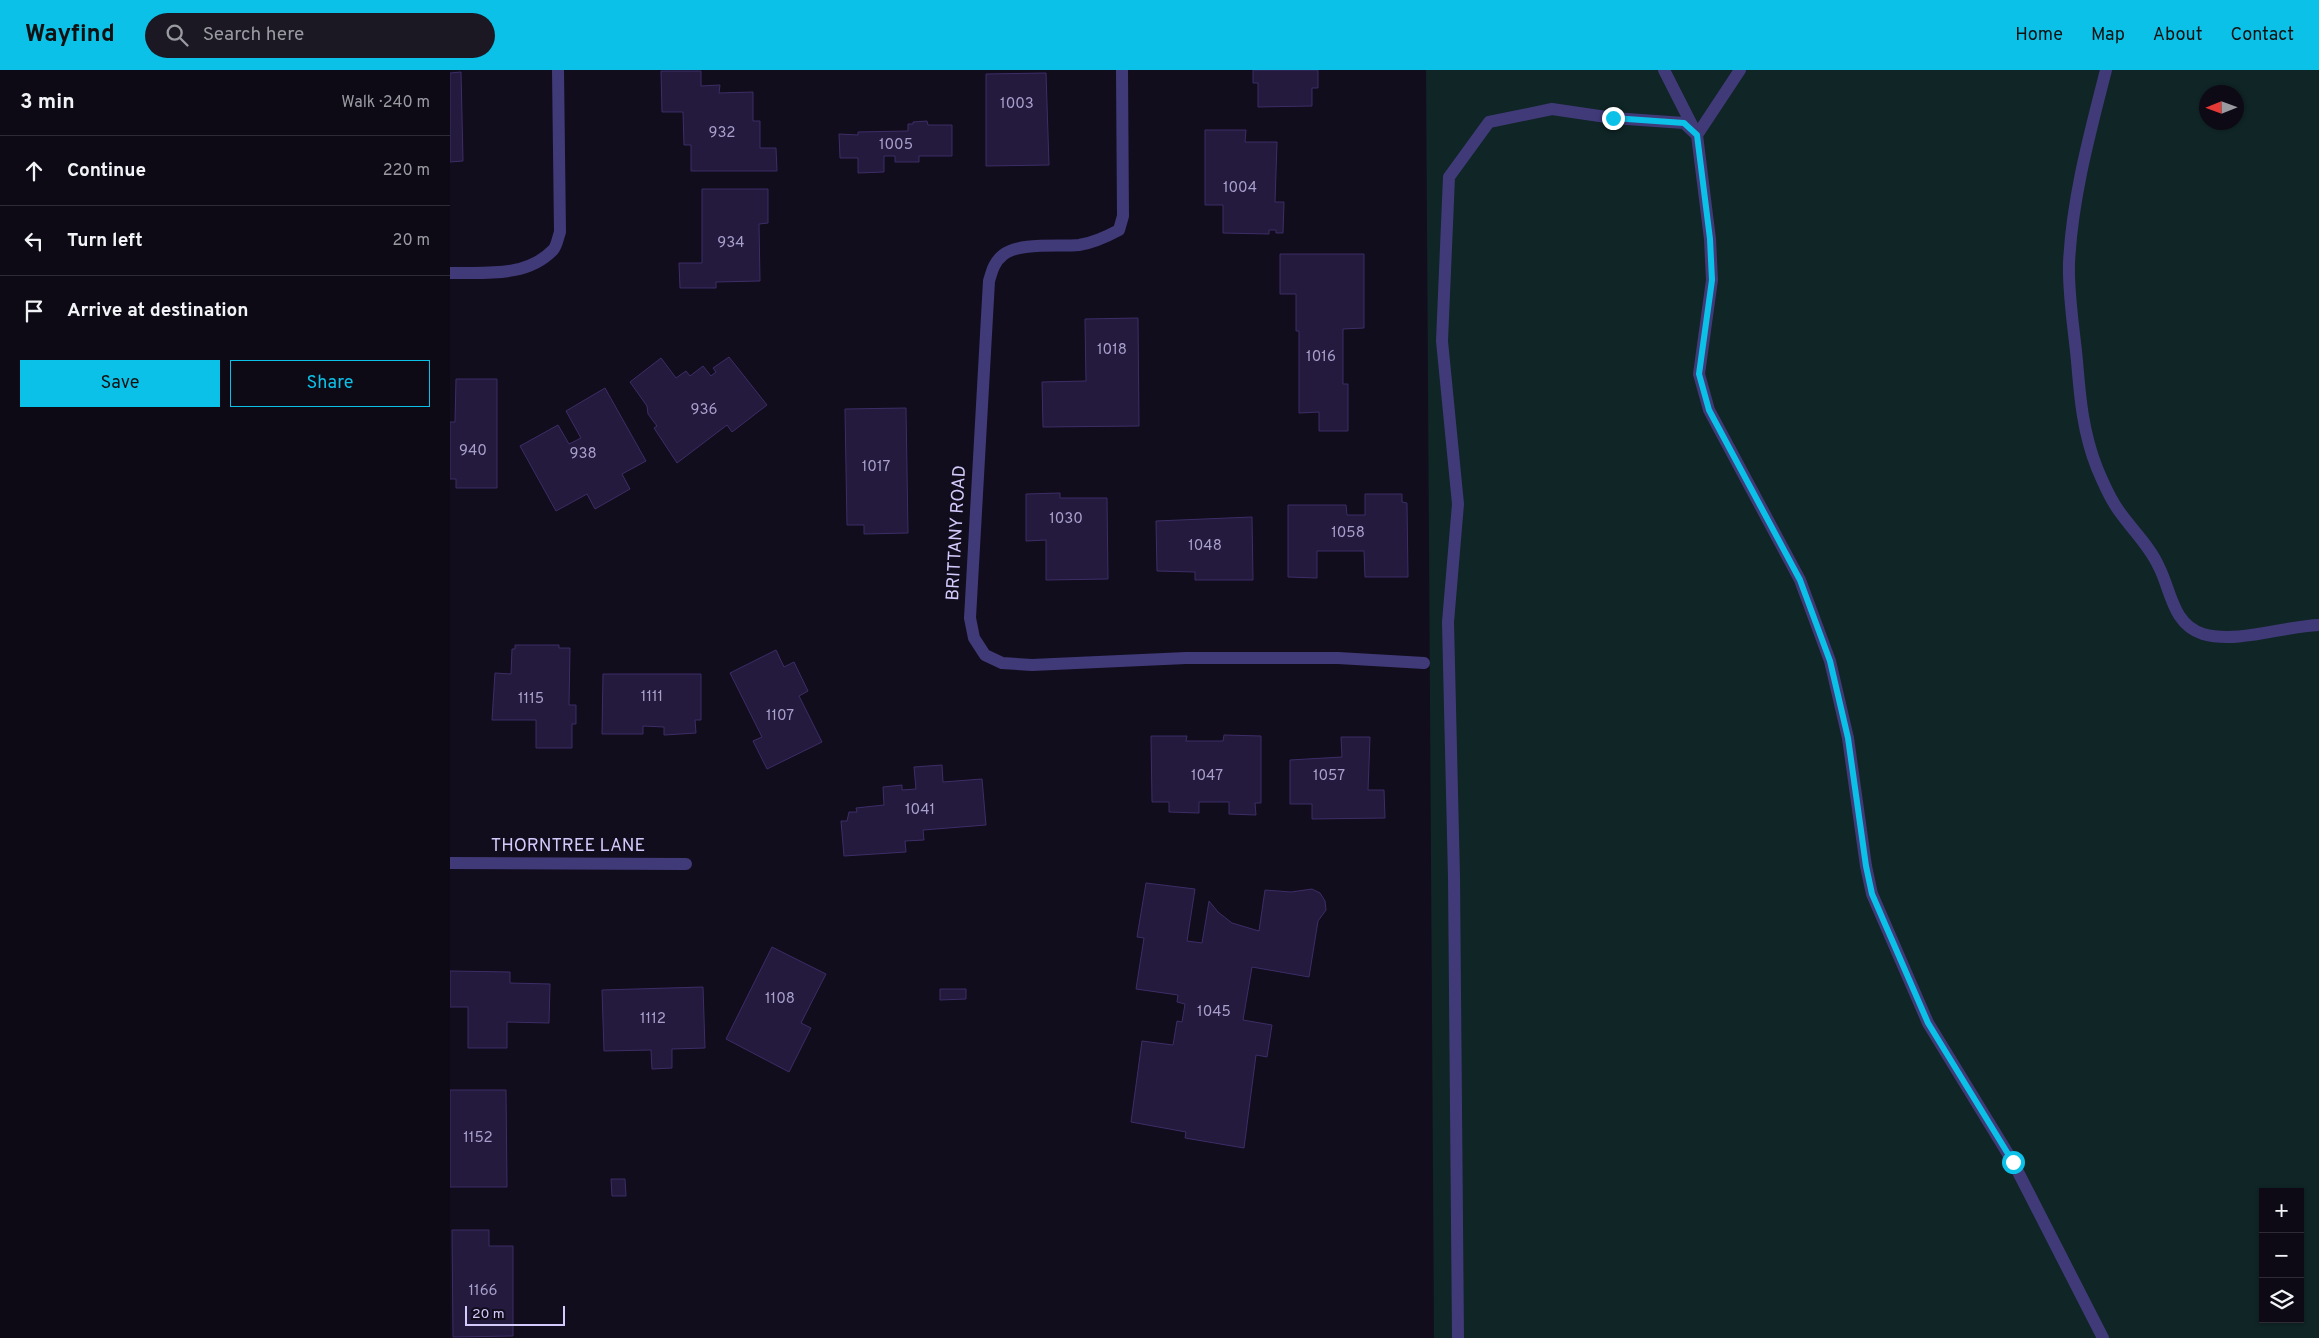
<!DOCTYPE html>
<html lang="en">
<head>
<meta charset="utf-8">
<style>
  :root { --surface:#0d0a16; --page:#1b1823; --text:#f1f3f6; --muted:#9a9aa1; --line:#2d2b35; --accent:#0cc1e7 }
  body { margin:0; font-family:Overpass,sans-serif; background:var(--page); color:var(--text) }
  .controls { position:absolute; right:15px; bottom:15px; display:grid; overflow:hidden; border-radius:0px; box-shadow:0 1px 4px #0004 }
  .controls button { width:45px; height:45px; display:grid; place-items:center; padding:0; border:0; border-bottom:1px solid var(--line); background:var(--surface); color:var(--text); font:25px sans-serif }
  .compass { position:absolute; left:1749px; top:15px; width:45px; height:45px; border-radius:50%; background:var(--surface); box-shadow:0 1px 4px #0004; rotate:269deg }
  .scale { position:absolute; left:15px; bottom:12px; width:100px; box-sizing:border-box; padding-left:5px; border:2px solid #d4cbfc; border-top:0; font-size:14px; line-height:18px; white-space:nowrap; color:#d4cbfc; -webkit-text-stroke:4px #110d1d; paint-order:stroke }
  .stop { position:absolute; width:15px; height:15px; margin:-11px; border:4px solid #0cc1e7; border-radius:50%; background:#fff }
  .stop.end { background:#0cc1e7; border-color:#fff; box-shadow:0 1px 5px #0008 }
  .list { margin:0; padding:0; list-style:none }
  h2 { display:flex; justify-content:space-between; align-items:center; height:65px; margin:0; padding:0 20px; font-size:21px }
  h2 small { font-size:16px; font-weight:400; color:var(--muted) }
  .list li { display:grid; grid-template-columns:32px 1fr auto; gap:15px; align-items:center; box-sizing:border-box; height:70px; padding:0 20px; border-top:1px solid var(--line) }
  .list b { display:block; font-size:19px; white-space:nowrap }
  .list em { font-size:16px; font-style:normal; color:var(--muted) }
  .actions { display:flex; gap:10px; padding:15px 20px }
  .actions a { flex:1; padding:11px 0; border:1px solid var(--accent); border-radius:0px; text-align:center; font-size:18px; color:var(--accent) }
  .actions .main { background:var(--accent); color:#111 }
  .icon { flex:none; width:28px; height:28px; fill:none; stroke:currentColor; stroke-width:2; stroke-linecap:round; stroke-linejoin:round }
  .map { position:relative; flex:none; width:1869px; height:1268px; overflow:hidden }
  header { display:flex; align-items:center; gap:30px; box-sizing:border-box; height:70px; padding:0 25px; background:var(--accent); color:#111 }
  header strong { font-size:24px }
  nav { display:flex; gap:28px; margin-inline-start:auto; font-size:18px }
  .search { width:350px; height:45px; background:var(--page); display:flex; align-items:center; gap:12px; box-sizing:border-box; padding:0 18px; border-radius:28px; color:var(--muted); font-size:19px }
  main { display:flex }
  aside { flex:1; background:var(--surface) }
  .map>svg:first-child { display:block }
</style>
</head>
<body>
<header>
<strong>Wayfind</strong>
<div class="search"><svg class="icon" aria-label="search" viewBox="0 0 24 24"><circle cx="10" cy="10" r="6"/><path d="M15 15l6 6"/></svg>Search here</div>
<nav><a>Home</a><a>Map</a><a>About</a><a>Contact</a></nav>
</header>
<main>
<aside>
<h2>3 min<small>Walk · 240 m</small></h2>
<ul class="list">
<li><svg class="icon" aria-label="ahead" viewBox="0 0 24 24"><path d="M12 20V5M6 11l6-6 6 6"/></svg><div><b>Continue</b></div><em>220 m</em></li>
<li><svg class="icon" aria-label="left" viewBox="0 0 24 24"><path d="M17 20v-9H6M10 6l-5 5 5 5"/></svg><div><b>Turn left</b></div><em>20 m</em></li>
<li><svg class="icon" aria-label="arrive" viewBox="0 0 24 24"><path d="M6 21V4h12l-3 4 3 4H6"/></svg><div><b>Arrive at destination</b></div></li>
</ul>
<div class="actions"><a class="main">Save</a><a>Share</a></div>
</aside>
<div class="map">
<svg width="1869" height="1268" viewBox="0 0 1869 1268">
  <rect width="100%" height="100%" fill="#110d1d"/>
  <path fill="#102526" fill-rule="evenodd" d="M976,0H1869V1268H984ZM1756,22H1786V52H1756ZM1813,1122H1850V1249H1813Z"/>
  <g fill="#231a3d" stroke="#3d2d67">
    <path d="M803,0H868V18H862V36L808,37V13H803Z"/>
    <path d="M211,1H251V16L270,15L269,23L303,22V51H310V78H326L327,101H241V75H234L233,42H212Z"/>
    <path d="M11,2L13,91L0,92V3Z"/>
    <path d="M596,3L599,95L536,96V4Z"/>
    <path d="M477,51L478,55H502V86H469V92H445V86H434V102L408,103V88H390L389,64L408,65V62L458,61V54H463V52Z"/>
    <path d="M755,60H796L795,72H827L825,132H834L833,163H826V160H819V164L773,163V135H755Z"/>
    <path d="M252,119H318V153L309,154L310,211L266,212V218H230L229,193H252Z"/>
    <path d="M830,184H914V258L893,259V314H898V361H869V342L849,343V261H846V224H830Z"/>
    <path d="M688,248L689,356L593,357L592,312L636,311L635,249Z"/>
    <path d="M279,287L317,335L282,362L277,355L227,393L204,358L207,356L198,344L197,336L180,312L211,288L226,308L236,301L240,306L253,296L261,306L266,302L263,298Z"/>
    <path d="M6,309H47V418H6V409H0V352H5Z"/>
    <path d="M155,318L196,391L172,404L180,419L145,439L137,424L106,441L70,376L108,355L119,374L131,368L116,341Z"/>
    <path d="M456,338L458,463L414,464V455H397L395,339Z"/>
    <path d="M610,423V428H657L658,509L596,510V470L576,471V424Z"/>
    <path d="M915,424H952V432L957,433L958,507H915L914,481H867V508L838,507V435H896L897,445H915Z"/>
    <path d="M802,447L803,510H745V502L707,501L706,451Z"/>
    <path d="M65,575H109V578H120L119,635H126V654H122V678H86V650H42L45,603L61,604L62,579H65Z"/>
    <path d="M326,580L334,597L344,592L358,621L349,626L372,672L317,699L303,671L312,667L280,603Z"/>
    <path d="M153,604H251V650H245L246,663L214,665V657L193,656V664H152Z"/>
    <path d="M774,665L811,666V733H805L806,745L779,744V732H749V743L719,742V732H702L701,666H737L736,671H773Z"/>
    <path d="M891,667H920L918,720H934L935,748L862,749V734H840V690L892,687Z"/>
    <path d="M492,695L493,712L532,709L536,755L473,760L474,770L455,771L456,782L394,786L391,751H397L399,742H407L406,738L434,735L433,717L452,715V720L466,719L464,697Z"/>
    <path d="M696,813L745,819L737,871L752,873L759,831L768,842L782,853L809,861L815,820L841,822L862,819L870,823L875,831L876,840L868,851L859,907L802,897L793,950L822,955L817,987L806,985L794,1078L735,1068L736,1062L681,1052L692,971L723,975L727,951L732,952L735,934L727,932L728,925L686,919L694,868L687,867Z"/>
    <path d="M322,877L376,904L351,953L361,958L339,1002L276,969Z"/>
    <path d="M0,901L60,902V913L100,914L99,953L57,952V978H18V937H0Z"/>
    <path d="M253,917L255,978L222,979V998L202,999L201,980L154,981L152,920Z"/>
    <path d="M490,919H516V929L490,930Z"/>
    <path d="M0,1020H56L57,1117H0Z"/>
    <path d="M161,1109H175L176,1126H162Z"/>
    <path d="M2,1160H39V1176H63V1266L3,1267Z"/>
  </g>
  <g fill="none" stroke-linecap="round" stroke-linejoin="round">
    <g stroke="#413a79" stroke-width="12">
      <path d="M672,0L673,146L669,160C656,167 643,173 629,175C610,177 568,172 553,185C544,192 542,201 539,211L520,548L524,568L535,585L552,593L582,595L736,588H888L974,593"/>
      <path d="M1290,0L1247,65L1260,169L1262,210L1249,304L1259,340L1350,510L1380,591L1398,668L1416,796L1422,824L1478,953L1563,1092L1653,1268"/>
      <path d="M1656,0C1640,63 1622,128 1619,193C1618,225 1624,259 1627,291C1630,328 1633,363 1647,398C1652,410 1658,424 1665,435C1678,456 1699,474 1709,497C1721,520 1722,554 1753,564C1788,574 1834,556 1869,555"/>
      <path d="M0,203C35,202 76,208 103,180C107,176 108,167 110,162L108,0"/>
      <path d="M0,793L236,794"/>
      <path d="M1008,1268L1004,807L998,552L1008,434L992,271L999,107L1039,52L1102,39L1163,48L1234,53L1247,65L1214,0"/>
    </g>
  </g>
  <g fill="none" stroke-linecap="round" stroke-linejoin="round">
    <path stroke="#0cc1e7" stroke-width="6" d="M1163,48L1234,53L1247,65L1260,169L1262,210L1249,304L1259,340L1350,510L1380,591L1398,668L1416,796L1422,824L1478,953L1563,1092"/>
  </g>
  <g text-anchor="middle" dominant-baseline="central" stroke-width="5" stroke-linejoin="round" paint-order="stroke">
    <g font-size="15" fill="#a89fcc">
      <text x="567" y="34">1003</text>
      <text x="272" y="63">932</text>
      <text x="446" y="75">1005</text>
      <text x="790" y="118">1004</text>
      <text x="281" y="173">934</text>
      <text x="662" y="280">1018</text>
      <text x="871" y="287">1016</text>
      <text x="254" y="340">936</text>
      <text x="23" y="381">940</text>
      <text x="133" y="384">938</text>
      <text x="426" y="397">1017</text>
      <text x="616" y="449">1030</text>
      <text x="898" y="463">1058</text>
      <text x="755" y="476">1048</text>
      <text x="202" y="627">1111</text>
      <text x="81" y="629">1115</text>
      <text x="330" y="646">1107</text>
      <text x="757" y="706">1047</text>
      <text x="879" y="706">1057</text>
      <text x="470" y="740">1041</text>
      <text x="330" y="929">1108</text>
      <text x="764" y="942">1045</text>
      <text x="203" y="949">1112</text>
      <text x="28" y="1068">1152</text>
      <text x="33" y="1221">1166</text>
    </g>
    <g font-size="18" fill="#d4cbfc" stroke="#110d1d">
      <text transform="translate(507 463) rotate(-87)">BRITTANY ROAD</text>
      <text x="118" y="776">THORNTREE LANE</text>
    </g>
  </g>
</svg>
<div class="controls">
<button>+</button>
<button>−</button>
<button><svg class="icon" aria-label="layers" viewBox="0 0 24 24"><path d="M12 4l9 5-9 5-9-5zM3 14l9 5 9-5"/></svg></button>
</div>
<svg class="compass" viewBox="-18 -18 36 36"><path d="M0-13l5 13h-10z" fill="#e53935"/><path d="M0 13l5-13h-10z" fill="#9a9aa1"/></svg>
<div class="scale">20 m</div>
<div class="stop" style="left:1563px;top:1092px"></div>
<div class="stop end" style="left:1163px;top:48px"></div>
</div>
</main>
</body>
</html>
